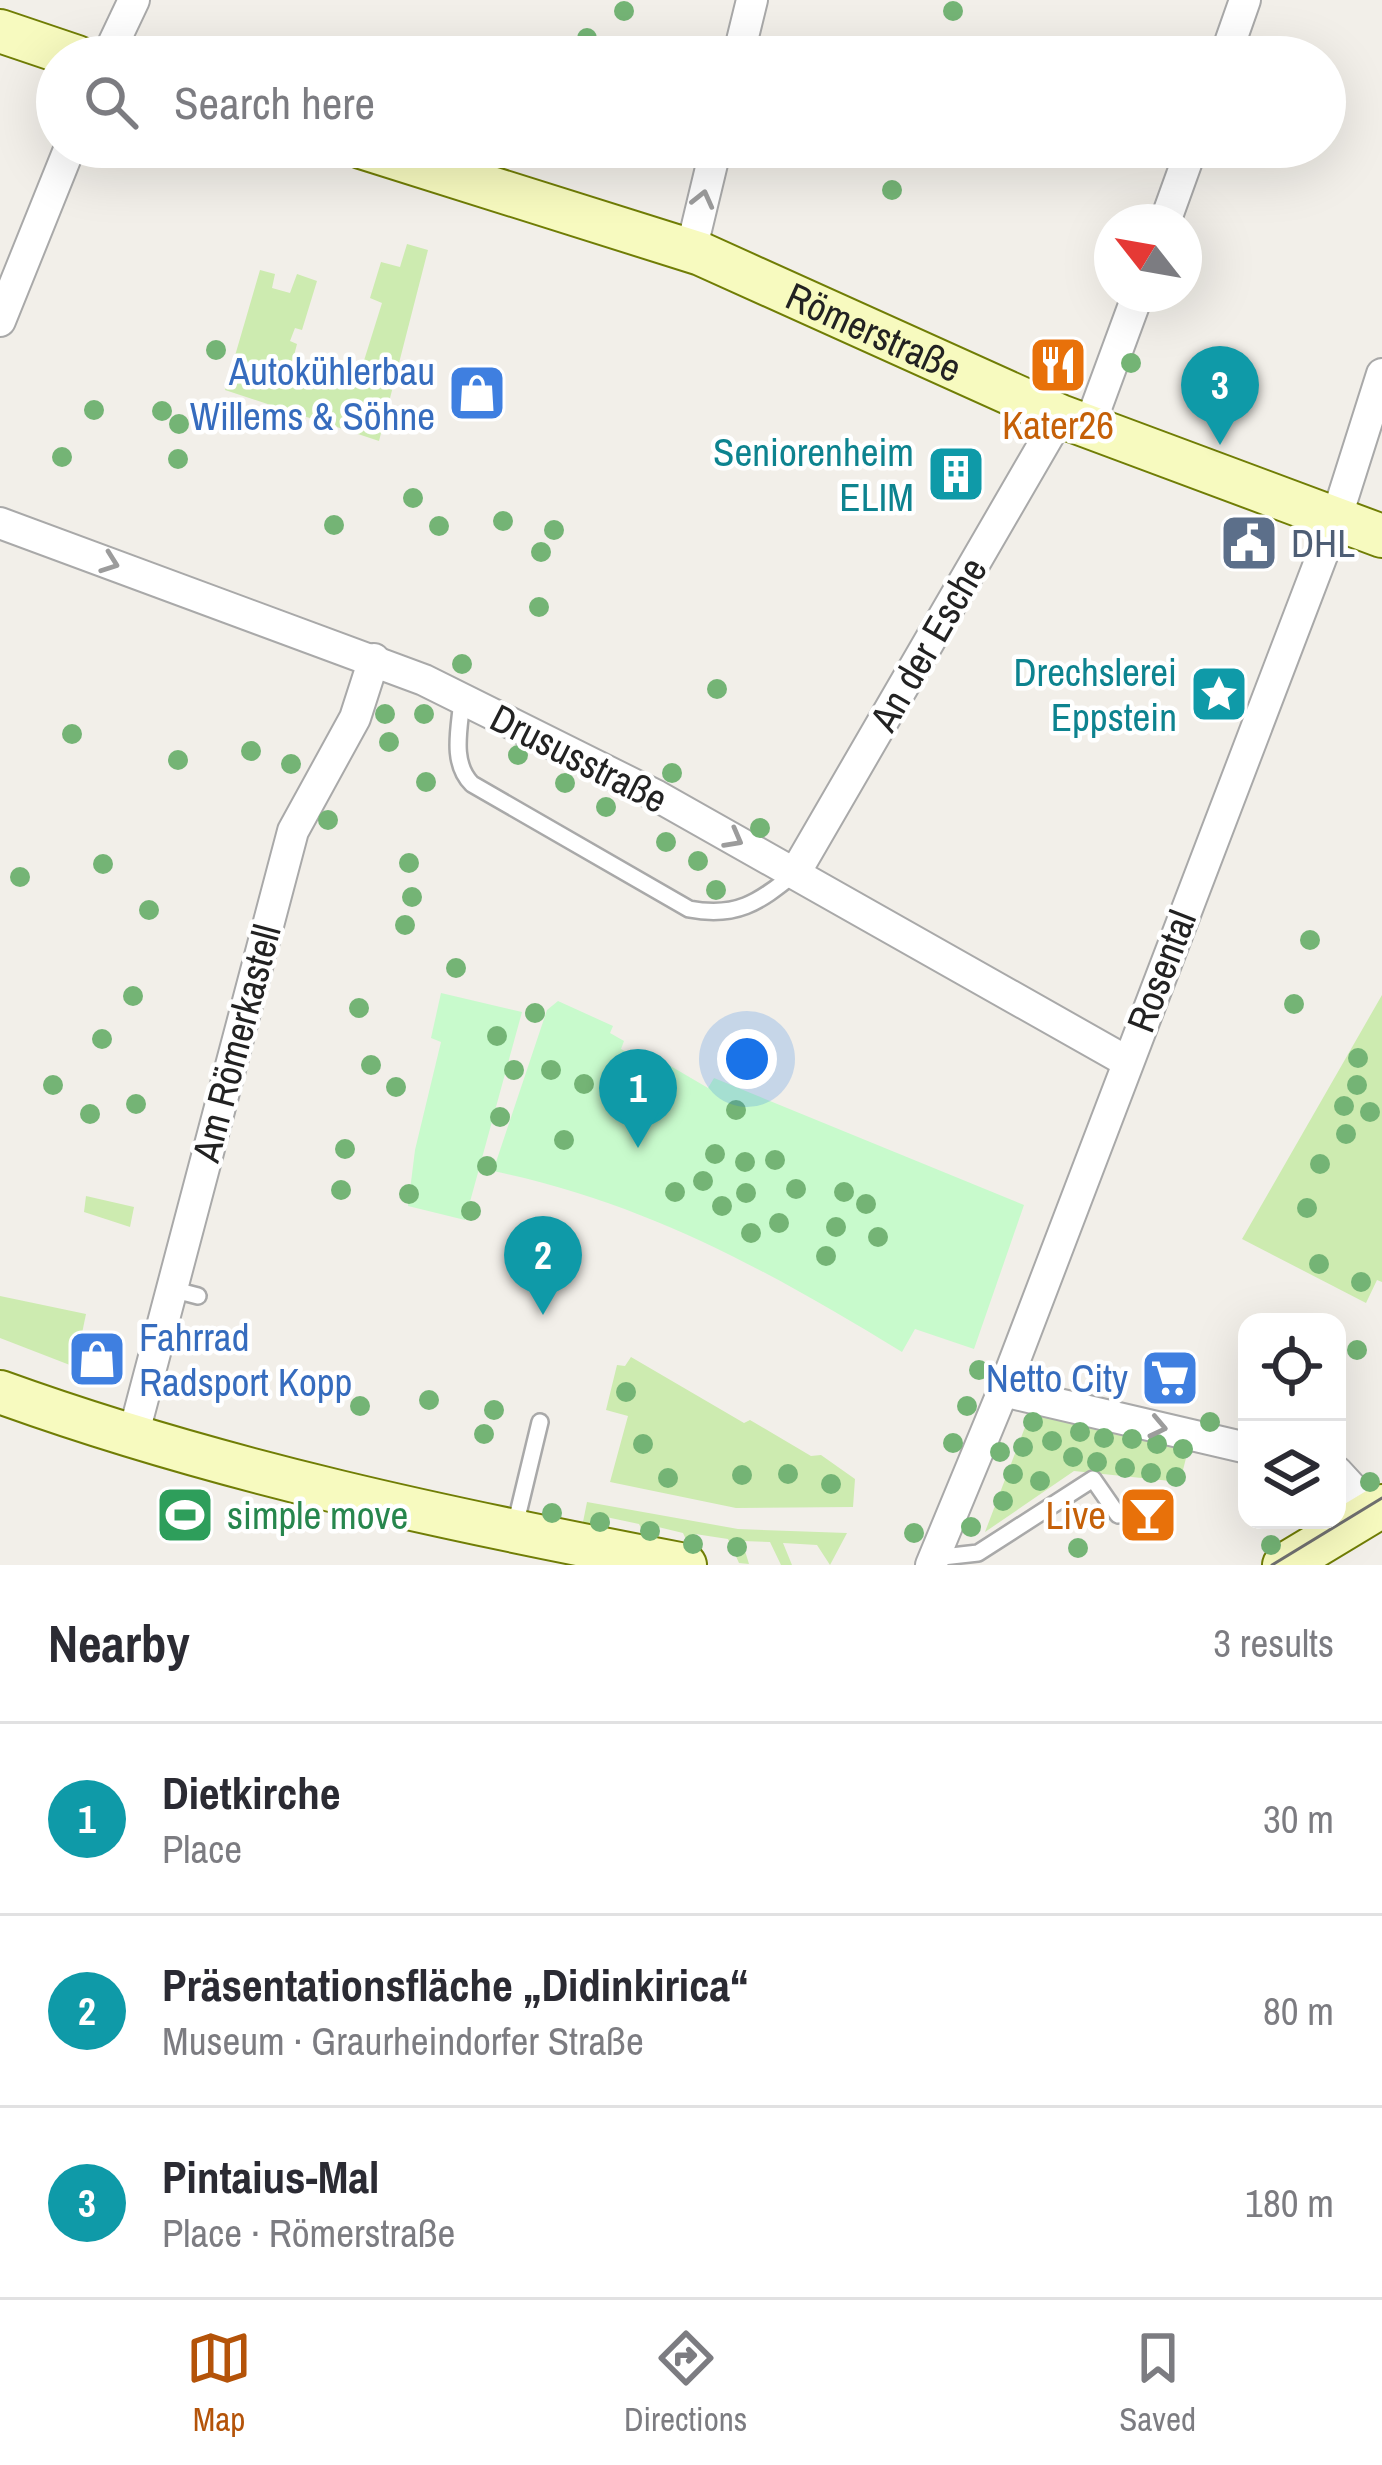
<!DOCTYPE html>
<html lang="en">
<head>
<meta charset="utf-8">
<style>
  :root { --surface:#fff; --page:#f2f2f3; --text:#2b2b33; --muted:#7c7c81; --line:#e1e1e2; --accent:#b45309 }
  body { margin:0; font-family:"Archivo Narrow",sans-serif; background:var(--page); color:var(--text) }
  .controls { position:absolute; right:36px; bottom:36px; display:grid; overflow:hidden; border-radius:24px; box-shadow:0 12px 48px #0002 }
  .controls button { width:108px; height:108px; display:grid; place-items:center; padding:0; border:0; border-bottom:3px solid var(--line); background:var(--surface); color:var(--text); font:60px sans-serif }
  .compass { position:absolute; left:1094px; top:204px; width:108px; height:108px; border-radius:50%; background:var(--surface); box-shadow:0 12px 48px #0002; rotate:301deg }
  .you { position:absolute; left:747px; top:1059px; width:42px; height:42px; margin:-30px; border:9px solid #fff; border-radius:50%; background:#1a73e8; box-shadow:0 0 0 18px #1a73e833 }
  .badge { display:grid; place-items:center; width:78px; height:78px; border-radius:50%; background:var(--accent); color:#fff; font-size:39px; font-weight:700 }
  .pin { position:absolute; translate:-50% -99px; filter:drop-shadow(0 3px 6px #0008) }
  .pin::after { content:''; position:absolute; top:63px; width:42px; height:36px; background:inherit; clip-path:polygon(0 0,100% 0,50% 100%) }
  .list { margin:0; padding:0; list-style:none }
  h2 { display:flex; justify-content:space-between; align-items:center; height:156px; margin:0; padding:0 48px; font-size:51px }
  h2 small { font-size:39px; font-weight:400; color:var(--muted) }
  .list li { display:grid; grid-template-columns:78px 1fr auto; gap:36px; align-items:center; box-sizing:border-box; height:192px; padding:0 48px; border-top:3px solid var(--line) }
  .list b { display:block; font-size:45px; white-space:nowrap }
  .list p { margin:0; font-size:39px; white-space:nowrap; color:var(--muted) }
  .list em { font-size:39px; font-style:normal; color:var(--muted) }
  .icon { flex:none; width:66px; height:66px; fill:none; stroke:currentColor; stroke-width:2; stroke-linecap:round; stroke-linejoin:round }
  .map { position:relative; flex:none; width:1382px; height:1565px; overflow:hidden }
  .search { position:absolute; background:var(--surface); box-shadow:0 12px 48px #0002; left:36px; right:36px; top:36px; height:132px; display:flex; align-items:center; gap:30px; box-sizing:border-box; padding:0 42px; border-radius:66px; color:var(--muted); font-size:45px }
  .sheet { height:732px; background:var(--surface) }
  nav { display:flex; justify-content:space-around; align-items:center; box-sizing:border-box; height:168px; border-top:3px solid var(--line); background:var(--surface); font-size:33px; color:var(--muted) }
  nav a { display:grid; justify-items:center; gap:6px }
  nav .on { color:var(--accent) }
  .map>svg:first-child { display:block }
</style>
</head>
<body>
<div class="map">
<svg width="1382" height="1565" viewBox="0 0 1382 1565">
  <rect width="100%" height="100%" fill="#f2efe9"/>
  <g fill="#cdebb0">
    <path d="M407,244L428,250L379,441L225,390L260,270L275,274L272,288L290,293L297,274L317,281L302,330L295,328L290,341L297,344L292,363L357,383L382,303L370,298L381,262L400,267Z"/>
    <path d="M1382,995V1282L1377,1280L1366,1303L1242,1239Z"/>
    <path d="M86,1196L134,1207L130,1227L84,1212Z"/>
    <path d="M0,1296L86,1314L75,1367L0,1338Z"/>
    <path d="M631,1357L744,1423L750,1420L811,1456L821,1455L855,1479L853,1507L736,1508L610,1482L628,1416L606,1410L617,1365L625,1366Z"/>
    <path d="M1030,1414L1189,1446L1180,1482L1074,1471L985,1532Z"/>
    <path d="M587,1502L738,1529L847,1533L830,1565L817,1545L783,1543L792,1565H781L770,1542L742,1541L749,1564L739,1563L728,1539L695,1534L707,1559L694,1557L683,1533L654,1526L663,1551L651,1548L639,1524L606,1517L613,1540L581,1532Z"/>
  </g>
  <g fill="#c8facc">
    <path d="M441,993L522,1012L465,1220L408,1206L415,1150L441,1042L431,1038Z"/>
    <path d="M558,1001L613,1026L610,1033L624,1041L621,1049L656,1068L662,1061L708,1088L714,1078L1024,1205L974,1349L915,1329L902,1352C769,1271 647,1203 493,1171L547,1010Z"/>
  </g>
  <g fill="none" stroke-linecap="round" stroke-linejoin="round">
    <g stroke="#a9a9a9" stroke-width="20">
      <g id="lane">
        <path d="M462,699C460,727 450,762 472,784L689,909C736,918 758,903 794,874"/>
        <path d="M171,1289L198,1296"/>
        <path d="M514,1530L540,1422"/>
        <path d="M934,1558L978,1553L1093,1479L1118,1515"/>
      </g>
    </g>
    <g stroke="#a9a9a9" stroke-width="34">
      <g id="street">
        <path d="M107,57L134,0"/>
        <path d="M738,57L752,0"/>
        <path d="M1225,57L1245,0"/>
        <path d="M1165,222L1192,147"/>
        <path d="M691,251L716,147"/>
        <path d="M0,321L70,147"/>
        <path d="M1089,427L1138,294"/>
        <path d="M0,523L424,680L657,796L1126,1061"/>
        <path d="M795,873L1060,416"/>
        <path d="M1003,1391L1247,1448"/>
        <path d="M132,1440L293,831L355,718L374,659"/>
        <path d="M1337,1472L1372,1510"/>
        <path d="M931,1565L1003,1391L1336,519L1382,374"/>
      </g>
    </g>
    <g stroke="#707d05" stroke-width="46">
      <g id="secondary">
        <path d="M0,31L77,57"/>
        <path id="s1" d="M361,147L701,254L1060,416L1382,536"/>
        <path d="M0,1392C221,1472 455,1521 685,1565"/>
        <path d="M1284,1565L1382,1506"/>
      </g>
    </g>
    <use href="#lane" stroke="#fff" stroke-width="15"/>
    <use href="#street" stroke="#fff" stroke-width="30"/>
    <use href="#secondary" stroke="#f7fabf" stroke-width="42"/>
    <path stroke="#707070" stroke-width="3" d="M1272,1565L1382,1498"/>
  </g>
  <g fill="#74b475">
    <circle cx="624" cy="11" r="10"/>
    <circle cx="953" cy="11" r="10"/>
    <circle cx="587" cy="38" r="10"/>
    <circle cx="892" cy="190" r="10"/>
    <circle cx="216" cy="350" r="10"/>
    <circle cx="1131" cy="363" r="10"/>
    <circle cx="94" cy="410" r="10"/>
    <circle cx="162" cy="411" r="10"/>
    <circle cx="179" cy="424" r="10"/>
    <circle cx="62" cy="457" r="10"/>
    <circle cx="178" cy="459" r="10"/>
    <circle cx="413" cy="498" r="10"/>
    <circle cx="503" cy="521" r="10"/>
    <circle cx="334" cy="525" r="10"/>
    <circle cx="439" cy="526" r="10"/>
    <circle cx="554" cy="530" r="10"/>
    <circle cx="541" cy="552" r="10"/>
    <circle cx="539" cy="607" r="10"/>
    <circle cx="462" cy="664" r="10"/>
    <circle cx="717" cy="689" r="10"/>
    <circle cx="385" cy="714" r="10"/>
    <circle cx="424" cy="714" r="10"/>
    <circle cx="72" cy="734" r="10"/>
    <circle cx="389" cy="742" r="10"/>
    <circle cx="251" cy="751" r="10"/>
    <circle cx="518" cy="755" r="10"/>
    <circle cx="178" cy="760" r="10"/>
    <circle cx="291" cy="764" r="10"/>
    <circle cx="672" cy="773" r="10"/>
    <circle cx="426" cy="782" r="10"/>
    <circle cx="565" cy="783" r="10"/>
    <circle cx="606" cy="807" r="10"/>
    <circle cx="328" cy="820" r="10"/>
    <circle cx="760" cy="828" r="10"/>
    <circle cx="666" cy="842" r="10"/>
    <circle cx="698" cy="861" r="10"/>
    <circle cx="409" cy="863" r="10"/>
    <circle cx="103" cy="864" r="10"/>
    <circle cx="20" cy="877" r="10"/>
    <circle cx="716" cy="890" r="10"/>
    <circle cx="412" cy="897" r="10"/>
    <circle cx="149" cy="910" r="10"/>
    <circle cx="405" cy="925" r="10"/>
    <circle cx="1310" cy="940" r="10"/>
    <circle cx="456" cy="968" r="10"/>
    <circle cx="133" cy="996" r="10"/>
    <circle cx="1294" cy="1004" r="10"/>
    <circle cx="359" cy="1008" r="10"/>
    <circle cx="535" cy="1013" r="10"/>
    <circle cx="497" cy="1036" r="10"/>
    <circle cx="102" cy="1039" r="10"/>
    <circle cx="1358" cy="1058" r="10"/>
    <circle cx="371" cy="1065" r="10"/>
    <circle cx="514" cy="1070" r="10"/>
    <circle cx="551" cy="1070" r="10"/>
    <circle cx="584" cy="1084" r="10"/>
    <circle cx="53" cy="1085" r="10"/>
    <circle cx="1357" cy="1085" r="10"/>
    <circle cx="396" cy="1087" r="10"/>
    <circle cx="136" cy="1104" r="10"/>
    <circle cx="1344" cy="1106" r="10"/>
    <circle cx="736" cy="1110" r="10"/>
    <circle cx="1370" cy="1112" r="10"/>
    <circle cx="90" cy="1114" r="10"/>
    <circle cx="500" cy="1117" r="10"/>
    <circle cx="1346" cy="1134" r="10"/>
    <circle cx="564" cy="1140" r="10"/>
    <circle cx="345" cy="1149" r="10"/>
    <circle cx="715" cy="1154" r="10"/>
    <circle cx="775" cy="1160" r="10"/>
    <circle cx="745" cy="1162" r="10"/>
    <circle cx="1320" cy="1164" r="10"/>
    <circle cx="487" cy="1166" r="10"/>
    <circle cx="703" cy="1181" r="10"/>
    <circle cx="796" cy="1189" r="10"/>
    <circle cx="341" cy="1190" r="10"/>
    <circle cx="675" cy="1192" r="10"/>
    <circle cx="844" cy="1192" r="10"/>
    <circle cx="746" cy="1193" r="10"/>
    <circle cx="409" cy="1194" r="10"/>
    <circle cx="866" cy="1204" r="10"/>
    <circle cx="722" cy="1206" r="10"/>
    <circle cx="1307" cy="1208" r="10"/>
    <circle cx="471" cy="1211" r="10"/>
    <circle cx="779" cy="1223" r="10"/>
    <circle cx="836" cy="1227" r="10"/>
    <circle cx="751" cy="1233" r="10"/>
    <circle cx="878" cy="1237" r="10"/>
    <circle cx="826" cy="1256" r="10"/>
    <circle cx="1319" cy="1264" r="10"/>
    <circle cx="1361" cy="1282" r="10"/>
    <circle cx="1357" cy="1350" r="10"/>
    <circle cx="979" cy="1370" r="10"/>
    <circle cx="626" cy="1392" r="10"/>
    <circle cx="429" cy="1400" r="10"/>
    <circle cx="360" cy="1406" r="10"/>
    <circle cx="967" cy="1406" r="10"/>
    <circle cx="494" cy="1410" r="10"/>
    <circle cx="1033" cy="1422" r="10"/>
    <circle cx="1210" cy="1422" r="10"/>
    <circle cx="1080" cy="1432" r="10"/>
    <circle cx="484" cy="1434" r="10"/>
    <circle cx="1104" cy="1438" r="10"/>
    <circle cx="1132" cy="1439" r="10"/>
    <circle cx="1052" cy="1441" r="10"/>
    <circle cx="953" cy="1443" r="10"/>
    <circle cx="643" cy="1444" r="10"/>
    <circle cx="1157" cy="1444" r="10"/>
    <circle cx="1023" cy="1447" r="10"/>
    <circle cx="1183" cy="1449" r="10"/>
    <circle cx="1000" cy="1452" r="10"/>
    <circle cx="1073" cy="1457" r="10"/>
    <circle cx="1097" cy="1462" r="10"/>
    <circle cx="1125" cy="1468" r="10"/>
    <circle cx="1151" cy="1473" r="10"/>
    <circle cx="788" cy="1474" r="10"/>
    <circle cx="1013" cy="1474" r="10"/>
    <circle cx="742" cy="1475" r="10"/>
    <circle cx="1176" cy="1477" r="10"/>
    <circle cx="668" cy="1478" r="10"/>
    <circle cx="1040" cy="1481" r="10"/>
    <circle cx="1370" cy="1482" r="10"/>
    <circle cx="831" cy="1484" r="10"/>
    <circle cx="1003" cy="1501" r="10"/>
    <circle cx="552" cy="1513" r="10"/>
    <circle cx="600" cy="1522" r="10"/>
    <circle cx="971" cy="1527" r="10"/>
    <circle cx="650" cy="1531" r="10"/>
    <circle cx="914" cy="1533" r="10"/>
    <circle cx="693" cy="1544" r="10"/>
    <circle cx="1271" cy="1545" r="10"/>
    <circle cx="737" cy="1547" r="10"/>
    <circle cx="1078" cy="1548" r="10"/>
  </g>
  <defs><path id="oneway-chevron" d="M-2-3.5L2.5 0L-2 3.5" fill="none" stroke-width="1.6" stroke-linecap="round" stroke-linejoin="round" transform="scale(3)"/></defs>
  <g stroke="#9c9c9c">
    <use href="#oneway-chevron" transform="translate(703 199) rotate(-76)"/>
    <use href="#oneway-chevron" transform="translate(110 563) rotate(20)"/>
    <use href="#oneway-chevron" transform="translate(734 839) rotate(29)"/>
    <use href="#oneway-chevron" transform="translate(1158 1427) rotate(12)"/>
  </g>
  <defs>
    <g id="restaurant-square" transform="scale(3)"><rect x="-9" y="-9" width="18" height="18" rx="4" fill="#e8710a" stroke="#fff"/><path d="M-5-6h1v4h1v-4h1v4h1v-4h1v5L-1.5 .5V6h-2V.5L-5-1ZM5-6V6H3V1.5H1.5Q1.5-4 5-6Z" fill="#fff"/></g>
    <g id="shop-square" transform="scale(3)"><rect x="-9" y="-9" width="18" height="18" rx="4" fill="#3f7fe0" stroke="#fff"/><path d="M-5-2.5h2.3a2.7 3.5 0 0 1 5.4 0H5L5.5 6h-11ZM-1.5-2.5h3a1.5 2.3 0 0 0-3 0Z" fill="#fff"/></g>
    <g id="building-square" transform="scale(3)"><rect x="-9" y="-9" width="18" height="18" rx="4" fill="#0f9aa8" stroke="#fff"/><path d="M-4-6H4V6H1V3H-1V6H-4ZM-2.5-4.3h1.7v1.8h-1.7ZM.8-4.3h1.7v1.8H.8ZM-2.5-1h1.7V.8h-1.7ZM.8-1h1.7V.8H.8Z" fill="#fff"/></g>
    <g id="civic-square" transform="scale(3)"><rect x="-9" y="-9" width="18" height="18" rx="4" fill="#5c6f8a" stroke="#fff"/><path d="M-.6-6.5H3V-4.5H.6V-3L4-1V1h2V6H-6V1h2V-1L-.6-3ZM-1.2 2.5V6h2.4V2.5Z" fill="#fff"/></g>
    <g id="sight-square" transform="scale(3)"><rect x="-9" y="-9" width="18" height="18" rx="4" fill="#0f9aa8" stroke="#fff"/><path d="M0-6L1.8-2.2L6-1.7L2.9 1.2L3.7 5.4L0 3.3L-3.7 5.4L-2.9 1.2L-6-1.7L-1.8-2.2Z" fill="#fff"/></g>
    <g id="supermarket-square" transform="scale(3)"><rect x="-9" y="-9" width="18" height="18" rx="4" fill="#3f7fe0" stroke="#fff"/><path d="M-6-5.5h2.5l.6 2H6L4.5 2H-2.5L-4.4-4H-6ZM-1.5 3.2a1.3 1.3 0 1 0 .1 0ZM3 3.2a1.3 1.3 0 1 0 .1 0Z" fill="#fff"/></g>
    <g id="stadium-square" transform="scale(3)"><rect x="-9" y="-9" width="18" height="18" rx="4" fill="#2e9e5b" stroke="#fff"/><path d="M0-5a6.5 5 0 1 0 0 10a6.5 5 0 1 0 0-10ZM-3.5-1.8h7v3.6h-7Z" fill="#fff"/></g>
    <g id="bar-square" transform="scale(3)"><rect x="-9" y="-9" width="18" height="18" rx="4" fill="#e8710a" stroke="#fff"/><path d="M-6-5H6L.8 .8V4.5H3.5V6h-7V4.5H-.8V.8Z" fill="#fff"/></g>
  </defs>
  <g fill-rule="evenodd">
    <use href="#restaurant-square" x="1058" y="365"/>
    <use href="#shop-square" x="477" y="393"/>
    <use href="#building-square" x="956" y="474"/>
    <use href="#civic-square" x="1249" y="543"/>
    <use href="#sight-square" x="1219" y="694"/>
    <use href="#shop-square" x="97" y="1359"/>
    <use href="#supermarket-square" x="1170" y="1378"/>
    <use href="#stadium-square" x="185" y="1515"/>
    <use href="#bar-square" x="1148" y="1515"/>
  </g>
  <g text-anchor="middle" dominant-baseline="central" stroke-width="9" stroke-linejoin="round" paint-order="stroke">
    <g font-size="39" fill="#222" stroke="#fff">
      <text stroke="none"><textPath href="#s1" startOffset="546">Römerstraße</textPath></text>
      <text transform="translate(928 644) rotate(-60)">An der Esche</text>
      <text transform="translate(579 758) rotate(27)">Drususstraße</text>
      <text transform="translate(1161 971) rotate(-69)">Rosental</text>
      <text transform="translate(236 1043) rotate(-75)">Am Römerkastell</text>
    </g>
    <g font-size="39" fill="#366cbe" stroke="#fff" text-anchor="end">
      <text x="435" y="371">Autokühlerbau<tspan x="435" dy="45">Willems &amp; Söhne</tspan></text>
      <text x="139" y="1337" text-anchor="start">Fahrrad<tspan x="139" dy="45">Radsport Kopp</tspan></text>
      <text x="1128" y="1378">Netto City</text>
    </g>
    <g font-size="39" fill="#c56008" stroke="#fff">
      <text x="1058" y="425">Kater26</text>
      <text x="1106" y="1515" text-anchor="end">Live</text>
    </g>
    <g font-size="39" fill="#0d838f" stroke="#fff" text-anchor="end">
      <text x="914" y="452">Seniorenheim<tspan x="914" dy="45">ELIM</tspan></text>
      <text x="1177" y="672">Drechslerei<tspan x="1177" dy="45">Eppstein</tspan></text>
    </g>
    <g font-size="39" fill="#4e5e75" stroke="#fff" text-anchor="start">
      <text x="1291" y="543">DHL</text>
    </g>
    <g font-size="39" fill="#27864d" stroke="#fff" text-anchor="start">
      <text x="227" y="1515">simple move</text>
    </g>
  </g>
</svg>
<div class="controls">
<button><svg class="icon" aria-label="locate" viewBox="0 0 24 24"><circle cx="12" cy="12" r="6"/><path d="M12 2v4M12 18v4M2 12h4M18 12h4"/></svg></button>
<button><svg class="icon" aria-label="layers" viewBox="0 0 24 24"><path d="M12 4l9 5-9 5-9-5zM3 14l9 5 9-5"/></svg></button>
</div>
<svg class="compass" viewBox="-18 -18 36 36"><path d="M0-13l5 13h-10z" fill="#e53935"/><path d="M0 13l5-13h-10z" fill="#7c7c81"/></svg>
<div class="you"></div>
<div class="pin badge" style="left:638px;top:1148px;background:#0f9aa8">1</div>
<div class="pin badge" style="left:543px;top:1315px;background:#0f9aa8">2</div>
<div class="pin badge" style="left:1220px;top:445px;background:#0f9aa8">3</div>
<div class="search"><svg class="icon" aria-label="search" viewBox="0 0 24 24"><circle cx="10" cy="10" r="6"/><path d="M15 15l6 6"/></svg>Search here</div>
</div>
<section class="sheet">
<h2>Nearby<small>3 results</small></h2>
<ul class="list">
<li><span class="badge" style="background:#0f9aa8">1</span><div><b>Dietkirche</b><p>Place</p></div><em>30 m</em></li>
<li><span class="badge" style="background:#0f9aa8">2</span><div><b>Präsentationsfläche „Didinkirica“</b><p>Museum · Graurheindorfer Straße</p></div><em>80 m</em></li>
<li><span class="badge" style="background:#0f9aa8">3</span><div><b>Pintaius-Mal</b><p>Place · Römerstraße</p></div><em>180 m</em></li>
</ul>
</section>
<nav>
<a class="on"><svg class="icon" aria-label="map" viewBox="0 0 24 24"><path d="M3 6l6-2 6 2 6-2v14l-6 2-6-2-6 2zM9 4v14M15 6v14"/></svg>Map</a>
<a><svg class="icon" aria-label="directions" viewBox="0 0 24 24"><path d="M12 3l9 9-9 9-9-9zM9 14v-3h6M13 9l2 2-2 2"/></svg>Directions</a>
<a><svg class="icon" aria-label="saved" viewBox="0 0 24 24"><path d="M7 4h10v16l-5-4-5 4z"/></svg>Saved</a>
</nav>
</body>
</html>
